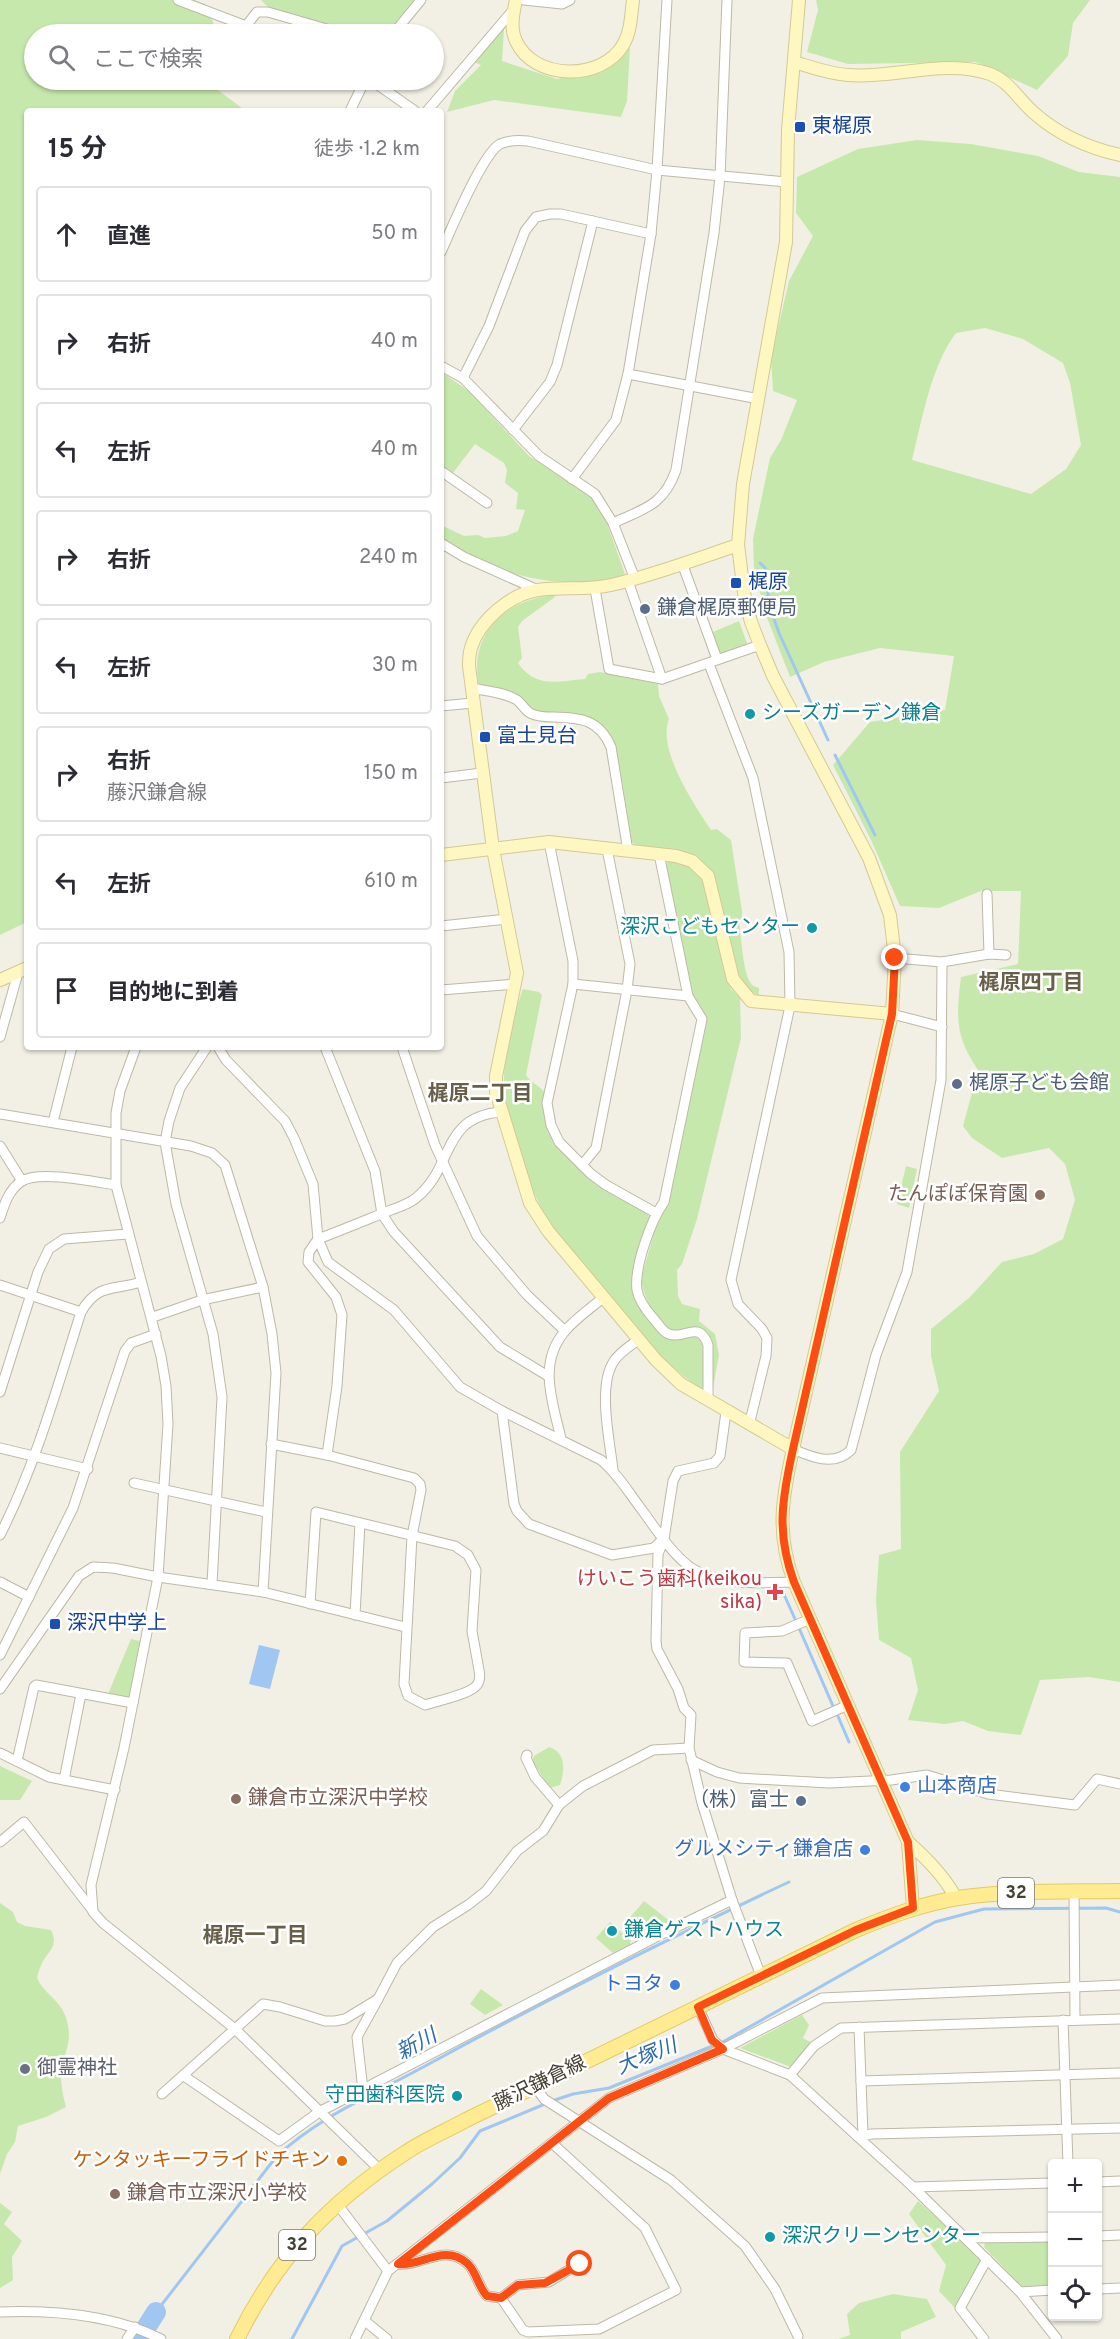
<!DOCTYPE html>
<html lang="ja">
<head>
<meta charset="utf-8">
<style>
  :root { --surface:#fff; --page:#f2f2f3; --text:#2b2b33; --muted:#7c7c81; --line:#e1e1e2 }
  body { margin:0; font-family:Overpass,"Noto Sans JP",sans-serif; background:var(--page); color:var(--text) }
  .controls { position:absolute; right:18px; bottom:18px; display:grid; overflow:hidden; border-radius:6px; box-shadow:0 2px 4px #0004 }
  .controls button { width:54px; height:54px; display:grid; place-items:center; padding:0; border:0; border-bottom:2px solid var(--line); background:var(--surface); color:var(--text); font:30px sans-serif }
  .stop { position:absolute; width:18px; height:18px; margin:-14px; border:4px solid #fc4e12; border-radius:50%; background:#fff }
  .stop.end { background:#fc4e12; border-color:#fff; box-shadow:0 2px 6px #0008 }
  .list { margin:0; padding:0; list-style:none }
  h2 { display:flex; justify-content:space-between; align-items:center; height:78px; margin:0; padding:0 24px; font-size:26px }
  h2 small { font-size:20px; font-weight:400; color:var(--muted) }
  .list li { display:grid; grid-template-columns:39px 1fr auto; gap:18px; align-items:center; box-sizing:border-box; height:96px; margin:0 12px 12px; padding:0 12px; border:2px solid var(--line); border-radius:6px }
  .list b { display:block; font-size:22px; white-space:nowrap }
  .list p { margin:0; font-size:20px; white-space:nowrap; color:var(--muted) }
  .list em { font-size:20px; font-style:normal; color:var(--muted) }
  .icon { flex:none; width:33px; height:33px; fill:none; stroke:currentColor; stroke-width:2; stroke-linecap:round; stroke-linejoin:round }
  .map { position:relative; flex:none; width:1120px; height:2339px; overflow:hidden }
  .search { position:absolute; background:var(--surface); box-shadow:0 2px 4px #0004; left:24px; top:24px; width:420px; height:66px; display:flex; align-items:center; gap:15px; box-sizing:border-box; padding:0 21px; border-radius:33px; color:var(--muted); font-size:22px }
  .panel { position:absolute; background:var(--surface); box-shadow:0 2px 4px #0004; left:24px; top:108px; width:420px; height:942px; border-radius:6px }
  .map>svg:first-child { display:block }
</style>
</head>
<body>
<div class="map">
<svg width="1120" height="2339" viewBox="0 0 1120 2339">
  <rect width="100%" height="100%" fill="#f2f0e4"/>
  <g fill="#c7e8ac" fill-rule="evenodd">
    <path d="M0,0H194L205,4L218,34H34V80H210L211,85L246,111H27V922L0,935Z"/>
    <path d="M261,0H416C408,10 399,26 387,30C370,35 289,17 271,9C268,7 264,3 261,0Z"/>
    <path d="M816,0H1090L1073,23L1068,56L1037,90L976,62L848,64L807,52L818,10Z"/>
    <path d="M502,29L504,30L502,61L557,79L606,68L630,48L627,101L621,117L494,100L447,112L455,91L481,65L474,62Z"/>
    <path d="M917,140L971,144L1038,156L1079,172L1120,177V1682L1089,1677L1040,1680L1021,1735L988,1731L963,1721L945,1724L908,1720L918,1690L911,1658L879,1640L876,1600L879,1555L901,1549L900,1452L939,1391L931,1356V1329L970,1297L1002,1262L1034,1254L1063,1239L1075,1200L1065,1164L1049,1148L1002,1158L972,1138L963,1126L978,1070C955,1037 956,1016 961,977L1018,964L1021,891H981L939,908L900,906L871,840L833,765L870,722L945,710L954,656L880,648L824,662L790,677L766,615L754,569L753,539L770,458L781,440L797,400L773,391L771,358L789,281L813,236L796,213L797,177L858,149ZM985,328L1023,339L1063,363L1070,383L1081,445L1066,469L1031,494L912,460C922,420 931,366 956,333Z"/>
    <path d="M441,372L469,391L529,456L594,499L603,512L625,574C612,580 598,581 584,582C530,584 486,568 441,537L443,526L464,536L478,535L485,538L506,536L518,531L525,510L516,509L518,493L505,483L507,470L504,463L475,444L453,473L441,465Z"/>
    <path d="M554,595L555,597L522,621L518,627L522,658L518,663C536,689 558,681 585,679L588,674L600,672L658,684L659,696L669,719C657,750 694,804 711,830L717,829L731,840L742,911V917L739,921C741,934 743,975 751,983C752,986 756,987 759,988V996L748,990L739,980L714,877L675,850L637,846L632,842C627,817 620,752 609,733C593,706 561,719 536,712C523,708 488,692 478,684C477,673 476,661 479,651C488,616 521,598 554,595Z"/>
    <path d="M739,621L748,646L724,654L719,652L713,632Z"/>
    <path d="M676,860L689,866L704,878L731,989L740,998L741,1038L697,1219L682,1264L677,1270L678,1296L682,1304L700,1309L699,1321L715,1334L719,1355L713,1388L711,1386V1347L697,1328L672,1332C654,1320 644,1298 641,1278L676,1158L705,1023L690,991L666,869L667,861Z"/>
    <path d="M523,989L539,992L542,995L526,1075C531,1084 540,1085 546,1094C550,1110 555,1139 564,1152C584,1181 620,1194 648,1214L650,1220L633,1282L655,1327L697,1335L702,1342L706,1387L702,1390C659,1360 631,1322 598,1281C583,1262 566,1245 551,1225C533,1202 502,1108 504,1078C504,1059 516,1006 523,989Z"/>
    <path d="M906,1166L917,1169L909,1208L897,1204Z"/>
    <path d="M131,1639L140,1641L129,1698L108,1694Z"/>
    <path d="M549,1747C566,1752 565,1771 560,1785L550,1788L532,1761L534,1756Z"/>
    <path d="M0,1766L32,1781L20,1800H0Z"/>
    <path d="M644,1901L671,1922L642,1935L627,1921Z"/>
    <path d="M0,1903L13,1912L17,1922L25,1926L51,1930C59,1946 49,1950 42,1963C40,1967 38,1973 37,1978C43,1993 59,1999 65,2015C75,2042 63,2051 61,2075C61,2086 63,2096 66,2107L46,2117L18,2126L15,2142L7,2154L0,2174Z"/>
    <path d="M610,1922L631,1941L630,1944L613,1953L596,1938Z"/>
    <path d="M481,1989L503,2005L485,2015L470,2004Z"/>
    <path d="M802,2015L809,2025L803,2038L812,2043L791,2067L740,2048Z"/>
    <path d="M918,2201L980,2257L981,2263L955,2308L939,2291L946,2265L909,2214Z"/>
    <path d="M0,2203L12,2212L4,2224L22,2241L12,2257L13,2280L0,2288Z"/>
    <path d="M1052,2241V2287H1022L984,2247L985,2243Z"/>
    <path d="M893,2294L927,2299L936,2317L901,2332V2339H838L850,2335L847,2314L859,2303Z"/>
  </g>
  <path fill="#9fc7f1" d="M259,1645L280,1650L270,1689L249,1684Z"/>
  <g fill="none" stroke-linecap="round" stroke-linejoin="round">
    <g stroke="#9fc7f1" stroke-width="3">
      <path d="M760,563L766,569L769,604L779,633L828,740"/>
      <path d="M835,755L875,835"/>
      <path d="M782,1590L795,1619"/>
      <path d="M799,1628L833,1706"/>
      <path d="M837,1714L849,1742"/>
      <path d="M721,2043L935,1922L984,1909L1106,1908L1120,1912"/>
      <path d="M552,2101L573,2094L609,2088L715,2045"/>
      <path d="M156,2312L276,2157C318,2117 376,2093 427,2065C546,2000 667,1939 789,1882"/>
      <path d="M292,2339L342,2246L387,2221L432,2184L460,2158L480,2131L545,2104"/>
    </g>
    <path stroke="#9fc7f1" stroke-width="20" d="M139,2339L156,2312"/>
    <g stroke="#beb8a7" stroke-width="11">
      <g id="street">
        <path d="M178,0L246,26L257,12H268L330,30L382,34"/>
        <path d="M524,0L562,4L570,0"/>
        <path d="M393,34L421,0"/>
        <path d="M371,80L415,111"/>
        <path d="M350,111L365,80"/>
        <path d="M427,111L514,9"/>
        <path d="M441,252C451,230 482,154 500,144C509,140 518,140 528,141L657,170L787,182"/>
        <path d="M441,366L463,378L539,456L595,494L613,523L635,579"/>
        <path d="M628,374L759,399"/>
        <path d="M463,378L489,326L525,231L536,217L550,214H561L651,234"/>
        <path d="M513,430L550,382L557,365L593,221"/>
        <path d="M441,471L487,503"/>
        <path d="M572,479L616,420L628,374L651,234L657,170L667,0"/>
        <path d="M613,523C644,509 664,505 676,470L714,233L720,177L727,0"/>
        <path d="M441,543L464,557L538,590"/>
        <path d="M682,563L717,659"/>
        <path d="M628,581L662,679"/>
        <path d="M595,589L609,669L662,679L760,645"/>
        <path d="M709,664L753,778L789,952L790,1006L731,1280L738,1304L762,1329L767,1338L766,1356L749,1425"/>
        <path d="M471,688C486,691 504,692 517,700C522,704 525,710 530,713C537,717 546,717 553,717C581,718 599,719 611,747L628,851"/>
        <path d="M441,706L473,703"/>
        <path d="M441,778L482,773"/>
        <path d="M549,842L573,961V984L547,1103L551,1125L559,1142L591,1174L606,1185L656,1213"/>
        <path d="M659,854L688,996L702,1019L664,1202C651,1220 634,1267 637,1290C639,1301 646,1310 653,1318C658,1323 662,1332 669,1334C685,1340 699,1319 708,1345V1400"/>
        <path d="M987,894L989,954"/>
        <path d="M441,926L507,919"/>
        <path d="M895,958L942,962L989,954L1006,955"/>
        <path d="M573,984L688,996"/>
        <path d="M441,990L516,984"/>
        <path d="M892,1014L942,1027"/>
        <path d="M0,1037L18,973"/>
        <path d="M136,1047L120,1091L116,1113V1185L161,1356L166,1386L168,1424L158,1577L124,1748L91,1885L93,1912L103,1923L235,2029L380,2170"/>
        <path d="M207,1047L180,1088L169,1121L165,1142L176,1204L213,1334L222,1397L212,1584"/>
        <path d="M218,1047L226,1060L285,1121L294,1138L313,1184L318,1239L328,1262L394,1310L460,1387L502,1411L601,1460C618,1474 629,1493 642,1510C656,1529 671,1553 690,1567C718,1586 762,1583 794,1582"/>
        <path d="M325,1047L375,1171L382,1214L394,1232L500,1347L548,1376"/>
        <path d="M402,1047L435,1145L477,1236L527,1295L565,1331"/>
        <path d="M0,1114L191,1146L212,1153L225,1165L263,1287L272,1334L276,1373L263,1592"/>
        <path d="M53,1122L72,1047"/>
        <path d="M0,1146L22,1181"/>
        <path d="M582,1165L596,1148L627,990L630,964L607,849"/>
        <path d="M0,1218C4,1205 9,1189 22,1181C40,1170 95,1182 116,1185"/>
        <path d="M0,1285L81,1312"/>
        <path d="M153,1317L202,1300L263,1287"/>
        <path d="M0,1392L38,1272L49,1249L64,1239L128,1234"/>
        <path d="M502,1411L514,1504L517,1511L529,1524L612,1555L654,1548L662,1540"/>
        <path d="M726,1412L720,1456L714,1463L678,1471L673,1481L664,1539L658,1554L656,1641L657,1649L678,1689L684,1708L691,1715L689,1748L702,1803L732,1900L761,1976"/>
        <path d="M561,1439C553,1402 537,1364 565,1331C576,1318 591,1308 604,1297"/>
        <path d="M271,1444L327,1455L414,1478L420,1484L421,1490L412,1536L404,1684L408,1696L425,1705C437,1701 471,1694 477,1685C480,1681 480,1675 479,1670L472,1631L476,1570L468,1555L455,1546L316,1512L310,1604"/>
        <path d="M0,1448L88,1469"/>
        <path d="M793,1449C811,1457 834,1467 851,1450L876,1355L907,1272L941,1080L942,962"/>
        <path d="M327,1455L337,1386L342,1315L336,1297L308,1262L309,1252L318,1239C342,1230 366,1220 391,1210C399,1207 409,1204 416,1198C455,1167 440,1117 501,1112"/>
        <path d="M613,1470C610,1441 597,1386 614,1361C620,1352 630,1346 638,1340"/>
        <path d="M134,1483L266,1512"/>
        <path d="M0,1535C36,1464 57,1388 81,1312C98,1283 112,1291 141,1282"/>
        <path d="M0,1582L29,1597"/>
        <path d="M355,1615L360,1523"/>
        <path d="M810,1619L782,1631L745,1633L744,1662L787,1663L812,1721L848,1705"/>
        <path d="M0,1655L73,1508L125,1351L131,1343L156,1334"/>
        <path d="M0,1689L79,1576L93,1567L113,1568L158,1577L263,1592L405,1627"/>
        <path d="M0,1753L49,1777L115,1790"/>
        <path d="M527,1755L526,1758L535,1777L559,1805"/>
        <path d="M691,1760L717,1772L739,1778L829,1783L891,1780L927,1775L988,1794L1067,1804L1075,1805L1097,1779L1120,1784"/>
        <path d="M17,1761L34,1687L36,1685L133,1703"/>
        <path d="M64,1780L81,1694"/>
        <path d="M0,1842L24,1822L93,1911"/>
        <path d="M1074,1892L1075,2020"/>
        <path d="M698,2007L713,2040L723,2049L790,2075L913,2187L1020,2292L1057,2339"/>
        <path d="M1063,2020L1068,2164"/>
        <path d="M859,2027L863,2135"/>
        <path d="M790,2075L814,2046L841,2028L1120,2019"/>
        <path d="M184,2076L279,2141L319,2112L656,1937L732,1900"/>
        <path d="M861,2081L1120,2073"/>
        <path d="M535,2086L544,2099L671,2180L745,2246L775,2289L798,2336"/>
        <path d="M363,2090L357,2037L378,1999"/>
        <path d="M162,2094L263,2004L280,2007L325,2021H335L345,2019L378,1999L397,1963L433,1927L468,1905L486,1891L517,1851L543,1831L559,1805L583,1786L653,1750L689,1748"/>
        <path d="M858,2137L871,2134L1120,2128"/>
        <path d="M552,2143L645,2228L676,2290L599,2329L528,2332L523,2330L501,2298L518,2285L549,2282L580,2263"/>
        <path d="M1098,2182L1120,2181"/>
        <path d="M913,2187L1052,2183"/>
        <path d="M338,2205L388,2271"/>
        <path d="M1098,2236L1120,2235"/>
        <path d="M967,2238L1052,2237"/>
        <path d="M397,2264C421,2267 444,2243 467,2263C477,2272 478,2287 487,2296L501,2298"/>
        <path d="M1098,2289L1120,2288"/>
        <path d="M1020,2292L1052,2290"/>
        <path d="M0,2312C53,2310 113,2315 161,2339"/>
        <path d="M365,2321L387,2339"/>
        <path d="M127,2339L135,2327"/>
        <path d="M355,2339L388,2271L609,2098L723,2049L822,1998L1120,1985"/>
        <path d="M984,2339L960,2308L987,2259"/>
      </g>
    </g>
    <g stroke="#d3c994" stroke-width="14">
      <g id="secondary">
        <path d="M516,0C513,14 510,28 516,41C534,81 602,81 623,45C631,32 631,15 633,0"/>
        <path d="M799,0L788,130L786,242L743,484L738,545L744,593L751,622L760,645L773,676L869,858L890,915L895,958L892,1014L793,1449C782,1499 776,1533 794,1582L908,1842L913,1908"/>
        <path d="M794,62C811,67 830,74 848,75C894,79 945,58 990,74C1009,81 1019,100 1034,113C1059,135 1088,148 1120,155"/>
        <path d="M738,545C696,559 654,575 611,585C586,591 562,586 538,590C510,594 479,621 471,648C469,654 469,660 469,666L493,849L517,973L496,1076V1092L530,1203L548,1231L656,1360L681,1384L793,1449"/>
        <path d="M441,855L549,842L676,856L692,861L708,876L733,979L751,1001L892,1014"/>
        <path d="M0,980L27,968"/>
        <path d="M908,1842C927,1859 944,1876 956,1898"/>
      </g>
    </g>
    <g stroke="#e4cb60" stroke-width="16">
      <path id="primary" d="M237,2339C277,2258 329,2202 405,2153C424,2140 446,2131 466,2120L856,1930C890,1916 922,1904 958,1898C1011,1890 1066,1892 1120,1891"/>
    </g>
    <use href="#street" stroke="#fff" stroke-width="9"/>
    <use href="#secondary" stroke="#fff7c2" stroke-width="12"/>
    <use href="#primary" stroke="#ffeb91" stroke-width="14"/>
  </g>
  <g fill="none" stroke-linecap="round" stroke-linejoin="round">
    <path stroke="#fc4e12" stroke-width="8" d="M580,2264L545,2283L518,2285L501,2298L487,2296C478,2287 477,2272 467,2263C444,2243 421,2267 398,2264L609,2098L723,2049L712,2040L698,2007L856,1930L913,1908L908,1842L794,1582C776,1533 782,1499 793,1449L892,1014L895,958"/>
  </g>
  <g fill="#1a4fb4" stroke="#fff" stroke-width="2">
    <rect x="794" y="121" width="12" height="12" rx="3"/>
    <rect x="730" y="577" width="12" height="12" rx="3"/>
    <rect x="479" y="731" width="12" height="12" rx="3"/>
    <rect x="49" y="1618" width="12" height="12" rx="3"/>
  </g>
  <g fill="#5c6f8a" stroke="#fff" stroke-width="2">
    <circle cx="645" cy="609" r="6"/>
    <circle cx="957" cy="1084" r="6"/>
    <circle cx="801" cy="1801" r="6"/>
  </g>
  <g fill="#0f9aa8" stroke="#fff" stroke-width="2">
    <circle cx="750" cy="714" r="6"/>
    <circle cx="812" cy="928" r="6"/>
    <circle cx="612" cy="1931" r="6"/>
    <circle cx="457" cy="2096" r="6"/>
    <circle cx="770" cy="2237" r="6"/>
  </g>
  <g fill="#8d6e63" stroke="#fff" stroke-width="2">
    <circle cx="1040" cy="1195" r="6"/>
    <circle cx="236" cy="1799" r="6"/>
    <circle cx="115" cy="2194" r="6"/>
  </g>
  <path fill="#e0444e" stroke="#fff" stroke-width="2" d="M772 1583h6v6h6v6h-6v6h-6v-6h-6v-6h6z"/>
  <g fill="#3f7fe0" stroke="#fff" stroke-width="2">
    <circle cx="905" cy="1787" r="6"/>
    <circle cx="865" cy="1850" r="6"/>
    <circle cx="675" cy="1985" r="6"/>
  </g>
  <circle fill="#6b7280" stroke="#fff" stroke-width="2" cx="25" cy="2069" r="6"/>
  <circle fill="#e8710a" stroke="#fff" stroke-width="2" cx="342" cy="2161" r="6"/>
  <g text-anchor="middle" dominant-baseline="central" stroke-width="5" stroke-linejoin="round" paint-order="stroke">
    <g fill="#fff" stroke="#7d7971" stroke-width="1.5">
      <rect x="998" y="1878" width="36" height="30" rx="4.5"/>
      <rect x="279" y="2230" width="36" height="30" rx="4.5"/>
    </g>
    <g font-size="18" font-weight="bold" fill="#454034">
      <text x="1016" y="1893">32</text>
      <text x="297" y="2245">32</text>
    </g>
    <g font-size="20" fill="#164399" stroke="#fff" text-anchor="start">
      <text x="812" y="127">東梶原</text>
      <text x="748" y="583">梶原</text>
      <text x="497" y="737">富士見台</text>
      <text x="67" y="1624">深沢中学上</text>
    </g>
    <g font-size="20" fill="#4e5e75" stroke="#fff" text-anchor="start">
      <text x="657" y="609">鎌倉梶原郵便局</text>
      <text x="969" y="1084">梶原子ども会館</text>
      <text x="789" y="1801" text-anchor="end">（株）富士</text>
    </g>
    <g font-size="20" fill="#0d838f" stroke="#fff" text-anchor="start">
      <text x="762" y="714">シーズガーデン鎌倉</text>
      <text x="800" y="928" text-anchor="end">深沢こどもセンター</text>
      <text x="624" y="1931">鎌倉ゲストハウス</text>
      <text x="445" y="2096" text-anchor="end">守田歯科医院</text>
      <text x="782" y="2237">深沢クリーンセンター</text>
    </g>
    <g font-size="20" fill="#785e54" stroke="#fff" text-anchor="start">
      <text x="1028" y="1195" text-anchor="end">たんぽぽ保育園</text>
      <text x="248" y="1799">鎌倉市立深沢中学校</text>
      <text x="127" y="2194">鎌倉市立深沢小学校</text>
    </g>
    <g font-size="20" fill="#be3a42" stroke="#fff" text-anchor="end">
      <text x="762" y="1580">けいこう歯科(keikou<tspan x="762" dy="23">sika)</tspan></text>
    </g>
    <g font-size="20" fill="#366cbe" stroke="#fff" text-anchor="end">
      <text x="917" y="1787" text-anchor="start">山本商店</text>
      <text x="853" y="1850">グルメシティ鎌倉店</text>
      <text x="663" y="1985">トヨタ</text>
    </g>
    <g font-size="20" fill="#5b616d" stroke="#fff" text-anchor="start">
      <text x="37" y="2069">御霊神社</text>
    </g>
    <g font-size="20" fill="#454034" stroke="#fff">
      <text transform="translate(540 2084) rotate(-26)">藤沢鎌倉線</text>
    </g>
    <g font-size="20" fill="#c56008" stroke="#fff" text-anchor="end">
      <text x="330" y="2161">ケンタッキーフライドチキン</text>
    </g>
    <g font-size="21" font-weight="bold" fill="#685f4b" stroke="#fff">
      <text x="1031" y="983">梶原四丁目</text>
      <text x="480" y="1094">梶原二丁目</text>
      <text x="255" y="1936">梶原一丁目</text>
    </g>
    <g font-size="21" font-style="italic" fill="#2d6bb1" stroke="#fff">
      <text transform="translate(417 2045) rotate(-29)">新川</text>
      <text transform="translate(647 2057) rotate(-22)">大塚川</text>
    </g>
  </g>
</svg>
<div class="controls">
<button>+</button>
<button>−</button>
<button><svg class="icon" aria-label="locate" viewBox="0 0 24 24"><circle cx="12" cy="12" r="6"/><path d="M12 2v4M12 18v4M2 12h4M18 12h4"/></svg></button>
</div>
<div class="stop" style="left:580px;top:2264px"></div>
<div class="stop end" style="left:895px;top:958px"></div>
<div class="search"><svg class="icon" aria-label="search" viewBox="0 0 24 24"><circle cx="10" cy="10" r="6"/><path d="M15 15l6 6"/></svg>ここで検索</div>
<section class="panel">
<h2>15 分<small>徒歩 · 1.2 km</small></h2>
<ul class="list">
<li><svg class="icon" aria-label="ahead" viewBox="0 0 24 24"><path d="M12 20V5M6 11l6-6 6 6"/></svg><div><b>直進</b></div><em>50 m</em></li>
<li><svg class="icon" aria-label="right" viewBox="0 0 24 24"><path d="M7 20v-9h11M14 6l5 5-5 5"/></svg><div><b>右折</b></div><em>40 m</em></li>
<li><svg class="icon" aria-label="left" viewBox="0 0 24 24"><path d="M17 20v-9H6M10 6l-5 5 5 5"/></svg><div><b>左折</b></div><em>40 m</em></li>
<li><svg class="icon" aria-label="right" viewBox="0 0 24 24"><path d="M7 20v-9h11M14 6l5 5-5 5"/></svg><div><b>右折</b></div><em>240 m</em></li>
<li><svg class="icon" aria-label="left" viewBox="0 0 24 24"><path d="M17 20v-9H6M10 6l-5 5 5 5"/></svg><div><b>左折</b></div><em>30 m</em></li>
<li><svg class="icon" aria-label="right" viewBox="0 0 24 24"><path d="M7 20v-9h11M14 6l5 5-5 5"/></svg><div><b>右折</b><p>藤沢鎌倉線</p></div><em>150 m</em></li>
<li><svg class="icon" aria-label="left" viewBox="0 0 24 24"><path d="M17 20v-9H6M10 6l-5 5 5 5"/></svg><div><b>左折</b></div><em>610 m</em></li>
<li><svg class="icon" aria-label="arrive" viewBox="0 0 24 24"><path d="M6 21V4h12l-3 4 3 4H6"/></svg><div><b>目的地に到着</b></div></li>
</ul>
</section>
</div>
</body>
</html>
